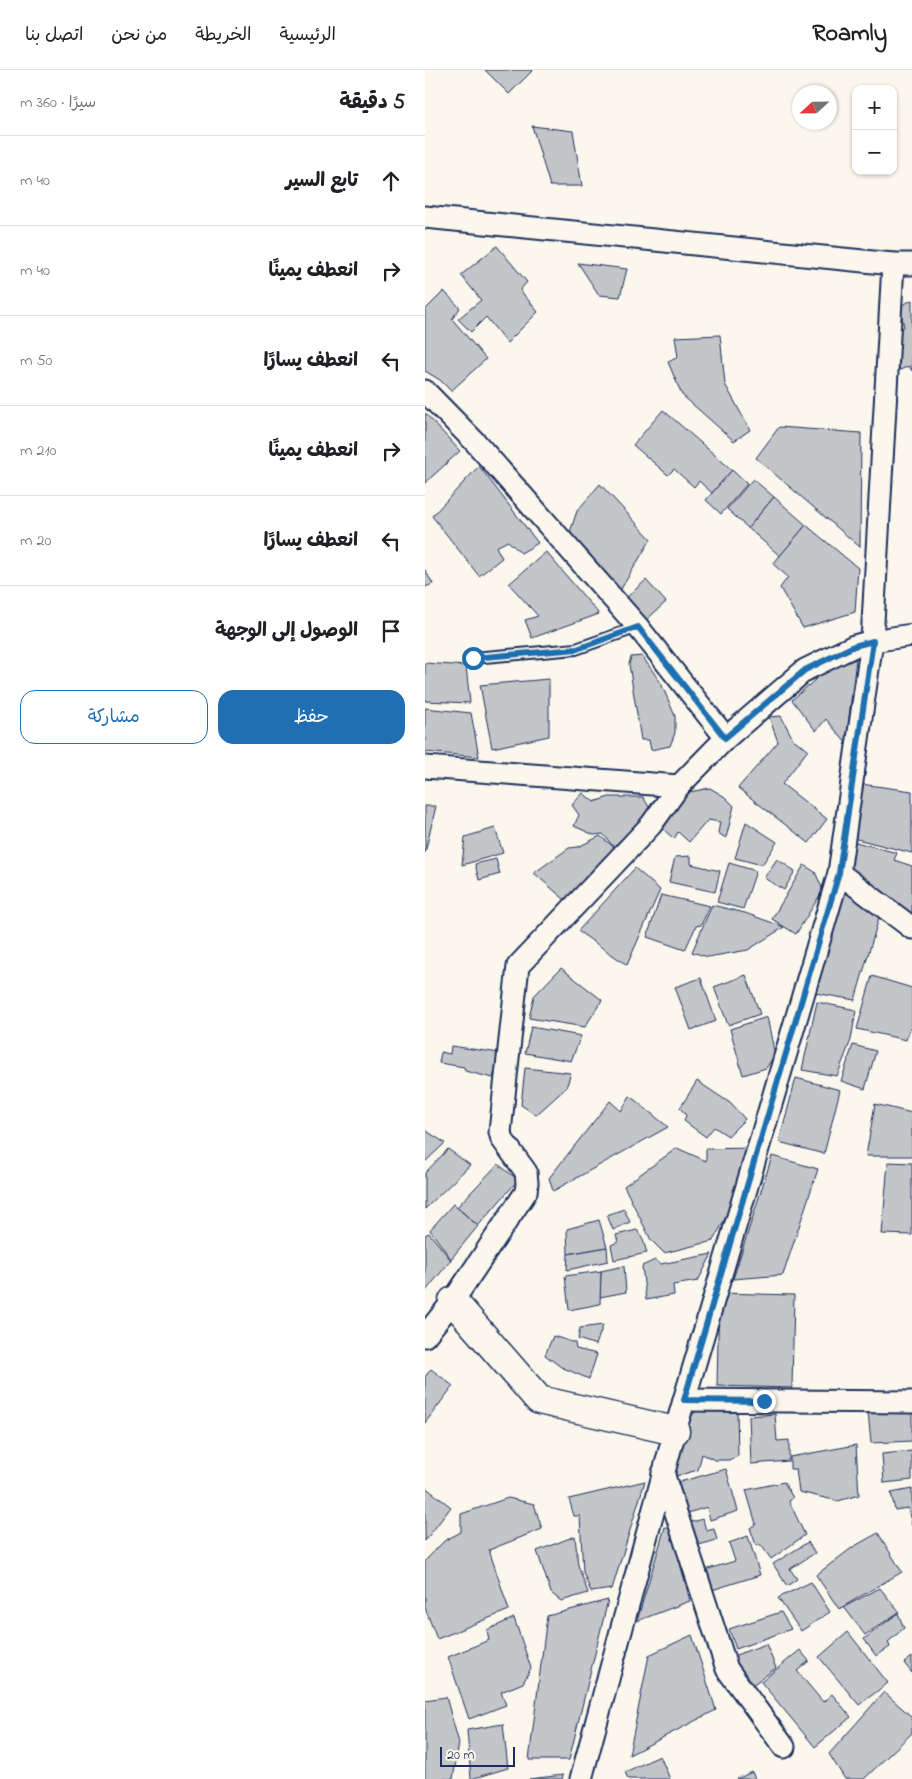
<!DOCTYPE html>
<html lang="ar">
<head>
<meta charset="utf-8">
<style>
  :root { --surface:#fff; --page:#f6f6f6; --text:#202124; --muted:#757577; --line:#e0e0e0; --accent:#1f6fb2 }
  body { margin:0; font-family:"Indie Flower","Playpen Sans Arabic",sans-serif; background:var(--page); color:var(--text); direction:rtl }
  .controls { position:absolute; right:15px; top:15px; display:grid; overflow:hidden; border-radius:10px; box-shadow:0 1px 4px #0004 }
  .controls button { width:45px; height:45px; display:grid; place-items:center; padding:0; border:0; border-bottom:1px solid var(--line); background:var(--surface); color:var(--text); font:25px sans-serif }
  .compass { position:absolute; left:367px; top:15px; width:45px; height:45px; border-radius:50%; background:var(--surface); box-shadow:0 1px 4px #0004; rotate:248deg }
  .scale { position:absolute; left:15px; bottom:12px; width:75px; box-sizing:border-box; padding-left:5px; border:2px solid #1b2f5e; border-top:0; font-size:14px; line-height:18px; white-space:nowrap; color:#1b2f5e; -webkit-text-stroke:4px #fbf7ec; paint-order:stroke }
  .stop { position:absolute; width:15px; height:15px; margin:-11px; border:4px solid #1f6fb2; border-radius:50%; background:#fff }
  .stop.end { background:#1f6fb2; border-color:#fff; box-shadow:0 1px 5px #0008 }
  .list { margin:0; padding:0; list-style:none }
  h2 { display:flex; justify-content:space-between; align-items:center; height:65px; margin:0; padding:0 20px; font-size:21px }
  h2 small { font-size:16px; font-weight:400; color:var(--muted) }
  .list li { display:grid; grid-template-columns:32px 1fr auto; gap:15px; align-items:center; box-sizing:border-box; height:90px; padding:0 20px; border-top:1px solid var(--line) }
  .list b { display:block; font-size:19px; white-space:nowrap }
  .list em { font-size:16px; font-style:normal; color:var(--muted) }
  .actions { display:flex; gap:10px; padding:15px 20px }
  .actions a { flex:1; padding:11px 0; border:1px solid var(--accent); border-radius:15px; text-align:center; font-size:18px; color:var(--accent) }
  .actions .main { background:var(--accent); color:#fff }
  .icon { flex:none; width:28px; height:28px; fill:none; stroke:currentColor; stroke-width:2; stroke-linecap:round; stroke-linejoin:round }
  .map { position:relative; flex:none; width:487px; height:1709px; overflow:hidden; direction:ltr }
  header { display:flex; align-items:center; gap:30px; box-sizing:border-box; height:70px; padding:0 25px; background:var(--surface); border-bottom:1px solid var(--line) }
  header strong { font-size:24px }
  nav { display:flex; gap:28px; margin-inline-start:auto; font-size:18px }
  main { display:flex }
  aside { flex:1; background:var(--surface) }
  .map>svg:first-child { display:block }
</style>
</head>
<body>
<header>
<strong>Roamly</strong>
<nav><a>الرئيسية</a><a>الخريطة</a><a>من نحن</a><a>اتصل بنا</a></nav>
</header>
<main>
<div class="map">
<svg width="487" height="1709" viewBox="0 0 487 1709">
  <rect width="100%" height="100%" fill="#fbf7ec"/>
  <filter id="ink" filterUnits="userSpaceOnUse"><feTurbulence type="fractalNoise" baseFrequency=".02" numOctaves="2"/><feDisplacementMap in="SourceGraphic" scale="10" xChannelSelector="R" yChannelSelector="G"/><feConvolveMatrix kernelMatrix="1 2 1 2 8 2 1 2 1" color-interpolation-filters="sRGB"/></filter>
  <g filter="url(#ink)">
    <g fill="#c3c5c9" stroke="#1b2f5e">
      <path d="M60,0H108L84,24Z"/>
      <path d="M107,56L148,61L157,116H125Z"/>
      <path d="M72,176L102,212L95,220L113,242L82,273L61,247L46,262L33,249L56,230L36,205Z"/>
      <path d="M153,193L202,199L195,227L174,225Z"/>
      <path d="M19,221L35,238L27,249L61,289L26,321L15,310L0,301V240Z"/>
      <path d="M487,230V301L484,296L475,300L471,291L466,261L479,257L475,236Z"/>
      <path d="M295,265L300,314L325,360L309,371L257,325L243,292L253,287L250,267Z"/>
      <path d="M238,340L307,400L287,423L274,411L269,417L249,399L243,405L208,375Z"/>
      <path d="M0,343L35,381L0,413Z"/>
      <path d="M354,357L436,363L435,477L331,388Z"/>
      <path d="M54,396L113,473L96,483L83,471L71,477L77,488L54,506L7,446Z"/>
      <path d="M307,400L322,414L296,444L281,430Z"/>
      <path d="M328,409L349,427L323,458L302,439Z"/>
      <path d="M175,414L226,469L193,524L143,468L152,441Z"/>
      <path d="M349,427L381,455L355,486L323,458Z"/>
      <path d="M381,455L433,498L430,542L378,558L355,518L363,507L348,494Z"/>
      <path d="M121,482L174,544L107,568L100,550L113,546L84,514Z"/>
      <path d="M0,500L8,514L0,517Z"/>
      <path d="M221,510L241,532L220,551L201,528Z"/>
      <path d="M217,586L236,613L250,646V663L245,676L226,680L224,670H216L204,594L206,587Z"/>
      <path d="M431,589L421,673L401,649L391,661L367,630L400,601Z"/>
      <path d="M0,593L41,596L45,633L0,631Z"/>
      <path d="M124,609V666L67,678L55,615Z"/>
      <path d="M0,638L46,643L54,687L0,682Z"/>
      <path d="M356,646L368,669L383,680L357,714L402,749L384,773L313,718L353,672L344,647Z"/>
      <path d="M436,714L487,721V783L428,768Z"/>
      <path d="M285,718L300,727L309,736L301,768L293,763L295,752L283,750L264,772L253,762L249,769L238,759L245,747L264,722Z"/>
      <path d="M158,723L169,732L184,727H218L226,740L198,770L188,776L178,764L169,765L149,756L154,745L147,735Z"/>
      <path d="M0,736H11L0,783Z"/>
      <path d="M321,752L352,772L337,795L310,788Z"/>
      <path d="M70,758L78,783L37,795L40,767Z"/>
      <path d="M175,766L190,778L140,830L109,803L144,778L153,777Z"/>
      <path d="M427,771L472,783L469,790L487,796V845L424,801Z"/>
      <path d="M266,786V794L295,801L290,822L244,812L250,787Z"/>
      <path d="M71,789L75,804L54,810L50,794Z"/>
      <path d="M352,789L370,801L359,820L339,808Z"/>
      <path d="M304,793L331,801L318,839L292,832Z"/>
      <path d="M379,795L390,802L398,820L371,864L347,849Z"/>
      <path d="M210,798L235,820L202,895L153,861Z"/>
      <path d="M419,817L455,844L430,930L390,923Z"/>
      <path d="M236,825L285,836L276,855L271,856L260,880L222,867Z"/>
      <path d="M287,835L320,843L359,857L323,880L283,887L267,882Z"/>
      <path d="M136,898L177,930L160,957L104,948L109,926Z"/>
      <path d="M321,905L335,944L303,955L289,917Z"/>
      <path d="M447,906L487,918V953L481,970L432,959Z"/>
      <path d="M276,908L291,951L266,960L250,917Z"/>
      <path d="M392,932L431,940L426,970L412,1006L377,1000Z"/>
      <path d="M342,947L350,985L341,998L318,1005L305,959Z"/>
      <path d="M106,957L156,966L146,991L100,983Z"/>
      <path d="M428,975L451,981L440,1019L416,1011Z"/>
      <path d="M26,976L75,983L68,1008L40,1001L39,997L14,993L16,982L25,984Z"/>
      <path d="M100,998L146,1003L141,1018L111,1045L96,1035Z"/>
      <path d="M371,1008L415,1020L399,1084L354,1072Z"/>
      <path d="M272,1011L305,1033L320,1049L303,1066L289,1057L281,1067L259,1051L261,1045L255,1038Z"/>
      <path d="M205,1026L243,1057L128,1121L124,1108L185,1031L196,1041Z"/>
      <path d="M450,1034L487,1043V1086H441Z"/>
      <path d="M0,1060L20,1073L0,1092Z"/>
      <path d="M252,1078L281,1091V1079L325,1078L310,1126L300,1149L288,1171L239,1183L226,1170L199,1116Z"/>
      <path d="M23,1079L45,1095L0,1139V1103Z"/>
      <path d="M347,1086L393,1099L358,1205L308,1209Z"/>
      <path d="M463,1092L487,1093V1165L457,1164Z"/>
      <path d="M73,1094L93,1110L53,1156L32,1137Z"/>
      <path d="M28,1134L53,1156L26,1189L5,1160Z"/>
      <path d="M199,1139L205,1152L188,1160L182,1145Z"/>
      <path d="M174,1150L182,1177L143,1184L142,1159Z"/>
      <path d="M212,1160L218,1170L222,1183L189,1190L186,1175L193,1172L191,1165Z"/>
      <path d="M4,1163L26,1190L0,1222V1165Z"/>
      <path d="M182,1177L183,1191L142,1200L143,1184Z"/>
      <path d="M287,1184L273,1211L248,1215L249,1225L221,1230L217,1196L230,1190L236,1194Z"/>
      <path d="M199,1196L201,1222L175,1227L176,1201Z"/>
      <path d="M176,1201L175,1234L144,1240L140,1206Z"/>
      <path d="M294,1223L369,1225L367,1318L292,1316Z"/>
      <path d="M178,1255L171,1275L153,1269L155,1258Z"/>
      <path d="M128,1266L150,1273L151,1279L172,1284L164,1309L136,1297L120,1285Z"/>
      <path d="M6,1299L28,1316L0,1353V1307Z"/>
      <path d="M281,1339H312L313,1386L304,1390H290L277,1384L273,1400L247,1407L261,1352L270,1342Z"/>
      <path d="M487,1339V1371L446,1373L443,1341Z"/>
      <path d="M350,1344L352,1371L364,1370V1391L326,1394L324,1346Z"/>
      <path d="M431,1375L434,1425L413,1431L374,1422L371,1399H365V1387Z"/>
      <path d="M487,1381V1410L459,1413L457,1384Z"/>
      <path d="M301,1399L313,1441L285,1450L282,1437L260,1444L251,1413Z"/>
      <path d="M220,1411L187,1519L166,1522L158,1502L155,1446H149L144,1429Z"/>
      <path d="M359,1412L368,1428L364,1431L380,1465L346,1489L336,1475H331L325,1458L331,1454L321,1420Z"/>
      <path d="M0,1417L26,1437L0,1471Z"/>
      <path d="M487,1419V1456L483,1438L470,1440L466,1423Z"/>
      <path d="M83,1428L109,1434L117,1459L64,1480L84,1540L12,1569L0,1538V1491L19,1471L36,1462V1444Z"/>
      <path d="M278,1449L281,1461L289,1459L292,1470L270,1476L263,1453Z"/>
      <path d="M240,1457L246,1458L265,1531L212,1551Z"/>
      <path d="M453,1463L477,1502L414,1539L391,1505L428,1477Z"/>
      <path d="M150,1466L153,1495L163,1523L136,1531L126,1523L112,1481Z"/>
      <path d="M323,1466L335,1505L287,1520L280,1500L310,1491L304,1473Z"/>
      <path d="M383,1472L390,1483L365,1499L372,1509L362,1516L348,1494Z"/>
      <path d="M386,1512L405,1542L376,1561L353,1528Z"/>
      <path d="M455,1518L474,1542L440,1565L419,1537Z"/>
      <path d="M183,1530L144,1690H104L122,1546Z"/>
      <path d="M356,1542L366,1559L311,1579L304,1559Z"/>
      <path d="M473,1543L479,1558L463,1572L465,1577L451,1586L439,1569Z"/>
      <path d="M89,1548L106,1598L98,1613L76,1622L81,1635L44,1649L23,1587L64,1570L62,1560Z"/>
      <path d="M423,1562L463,1613L434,1635L394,1587Z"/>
      <path d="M267,1565L291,1640L204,1685L224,1585Z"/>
      <path d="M341,1574L351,1598L319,1621L308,1586Z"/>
      <path d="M375,1580L384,1591L372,1601L398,1632L407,1624L426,1647L390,1677L336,1612Z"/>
      <path d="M487,1587V1603L479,1593Z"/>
      <path d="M459,1622L487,1647V1663L439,1709H420L404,1684Z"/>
      <path d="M21,1627L34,1673L28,1709H0V1630Z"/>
      <path d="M78,1654L83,1698L46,1709L42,1660Z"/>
      <path d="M235,1686L245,1709H203L200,1702Z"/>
      <path d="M327,1702L330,1709H312Z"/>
      <path d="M138,1705L137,1709H104Z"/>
    </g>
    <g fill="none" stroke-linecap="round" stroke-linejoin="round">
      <g stroke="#1b2f5e" stroke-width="14">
        <path id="lane" d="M48,588L151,579L213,557"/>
      </g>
      <g stroke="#1b2f5e" stroke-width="25">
        <g id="street">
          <path d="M0,147L468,194H487"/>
          <path d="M0,321L51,373L213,557L301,668"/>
          <path d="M0,697L254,716"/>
          <path d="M414,803L487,858"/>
          <path d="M0,1266L28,1231L101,1122L102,1113L101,1102L77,1069L75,1062L93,896L226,755L254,716L301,668L380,600L429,576L447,571L487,565"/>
          <path d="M259,1330L487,1332"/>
          <path d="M238,1403L302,1599L359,1677"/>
          <path d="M156,1709L250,1361L414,803L447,571L468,194"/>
        </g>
      </g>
      <g stroke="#1b2f5e" stroke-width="31">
        <path id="secondary" d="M28,1231L114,1330L250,1361"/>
      </g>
      <use href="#lane" stroke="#fbf7ec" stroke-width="10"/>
      <use href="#street" stroke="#fbf7ec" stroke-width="21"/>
      <use href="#secondary" stroke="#fbf7ec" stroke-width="28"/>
    </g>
  </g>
  <g fill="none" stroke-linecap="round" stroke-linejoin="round" filter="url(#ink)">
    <path stroke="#1f6fb2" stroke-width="6" d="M48,588L152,579L213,557L300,668L380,600L429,576L448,571L414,803L259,1330L339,1331"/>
  </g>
</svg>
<div class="controls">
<button>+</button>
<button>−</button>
</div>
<svg class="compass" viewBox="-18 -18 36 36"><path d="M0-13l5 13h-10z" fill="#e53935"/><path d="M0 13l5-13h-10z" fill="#757577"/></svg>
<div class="scale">20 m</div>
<div class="stop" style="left:48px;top:588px"></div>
<div class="stop end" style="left:339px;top:1331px"></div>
</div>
<aside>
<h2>5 دقيقة<small>سيرًا · 360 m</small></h2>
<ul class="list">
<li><svg class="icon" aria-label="ahead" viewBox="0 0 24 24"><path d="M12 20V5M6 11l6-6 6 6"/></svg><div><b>تابع السير</b></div><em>40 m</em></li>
<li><svg class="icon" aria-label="right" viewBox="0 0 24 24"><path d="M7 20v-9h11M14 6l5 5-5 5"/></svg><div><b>انعطف يمينًا</b></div><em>40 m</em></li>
<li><svg class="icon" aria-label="left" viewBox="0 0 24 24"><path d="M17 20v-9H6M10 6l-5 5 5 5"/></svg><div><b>انعطف يسارًا</b></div><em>50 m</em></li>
<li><svg class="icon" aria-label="right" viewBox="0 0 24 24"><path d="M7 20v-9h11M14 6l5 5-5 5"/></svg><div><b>انعطف يمينًا</b></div><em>210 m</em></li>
<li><svg class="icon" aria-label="left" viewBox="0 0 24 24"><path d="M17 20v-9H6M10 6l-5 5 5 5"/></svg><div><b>انعطف يسارًا</b></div><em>20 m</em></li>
<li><svg class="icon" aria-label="arrive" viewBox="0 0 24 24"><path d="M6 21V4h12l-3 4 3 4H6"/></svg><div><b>الوصول إلى الوجهة</b></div></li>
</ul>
<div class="actions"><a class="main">حفظ</a><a>مشاركة</a></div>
</aside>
</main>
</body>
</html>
